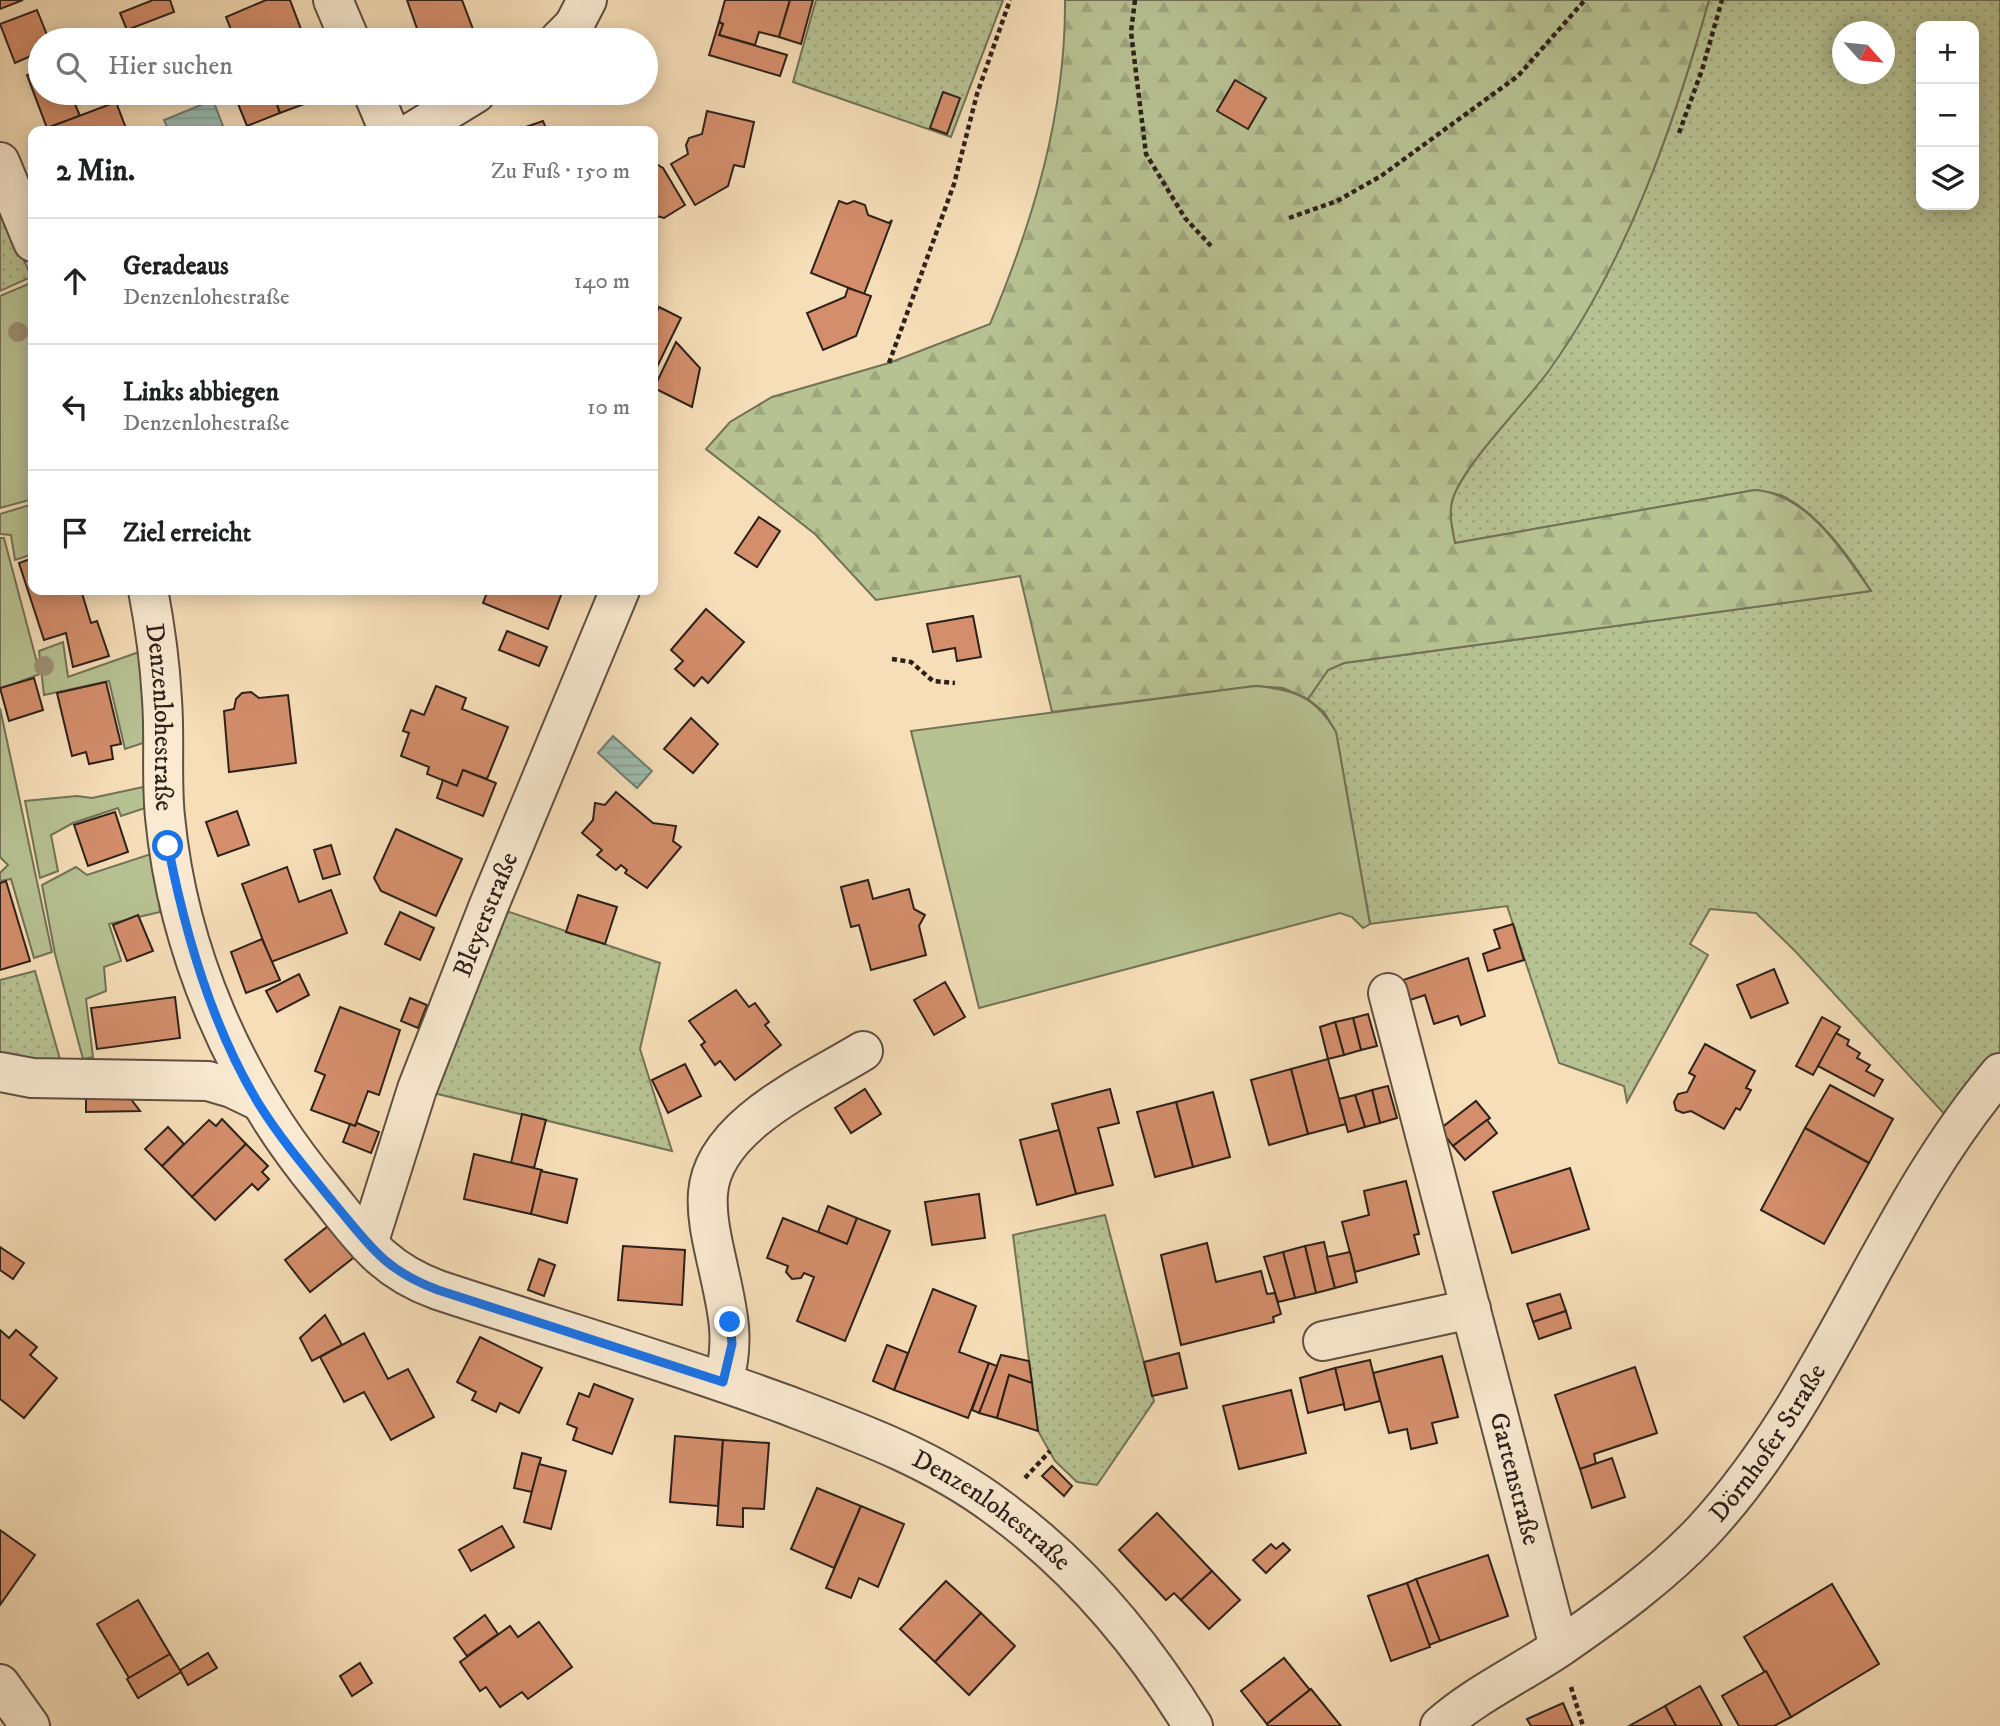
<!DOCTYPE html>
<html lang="de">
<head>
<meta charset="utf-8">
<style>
  :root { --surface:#fff; --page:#f2f2f2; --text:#202124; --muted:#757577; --line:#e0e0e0 }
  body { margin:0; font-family:"IM FELL DW Pica",serif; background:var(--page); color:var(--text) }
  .controls { position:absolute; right:21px; top:21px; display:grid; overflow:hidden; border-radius:14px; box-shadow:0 4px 18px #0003 }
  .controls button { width:63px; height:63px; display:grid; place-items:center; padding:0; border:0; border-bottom:2px solid var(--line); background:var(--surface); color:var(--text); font:35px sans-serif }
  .compass { position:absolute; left:1832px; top:21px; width:63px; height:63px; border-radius:50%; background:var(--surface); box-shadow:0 4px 18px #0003; rotate:117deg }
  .stop { position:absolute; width:21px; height:21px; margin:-16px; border:5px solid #1a73e8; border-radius:50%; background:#fff }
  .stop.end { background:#1a73e8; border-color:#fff; box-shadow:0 2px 7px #0008 }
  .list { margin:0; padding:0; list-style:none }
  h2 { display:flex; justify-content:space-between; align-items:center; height:91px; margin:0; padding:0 28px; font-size:30px }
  h2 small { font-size:23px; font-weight:400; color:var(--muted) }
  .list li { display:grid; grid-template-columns:46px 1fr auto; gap:21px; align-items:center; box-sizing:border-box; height:126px; padding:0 28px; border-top:2px solid var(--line) }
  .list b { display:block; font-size:26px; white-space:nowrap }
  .list p { margin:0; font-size:23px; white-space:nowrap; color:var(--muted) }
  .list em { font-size:23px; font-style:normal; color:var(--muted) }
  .icon { flex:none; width:38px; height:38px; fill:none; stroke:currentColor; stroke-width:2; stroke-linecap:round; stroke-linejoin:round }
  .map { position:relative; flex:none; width:2000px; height:1726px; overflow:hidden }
  .search { position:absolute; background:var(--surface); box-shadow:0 4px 18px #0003; left:28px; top:28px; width:630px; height:77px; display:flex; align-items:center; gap:18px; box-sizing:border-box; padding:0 24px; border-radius:38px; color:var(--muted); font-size:26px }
  .panel { position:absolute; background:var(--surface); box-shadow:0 4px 18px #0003; left:28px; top:126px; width:630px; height:469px; border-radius:14px }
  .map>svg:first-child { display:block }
</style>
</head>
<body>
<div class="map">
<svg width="2000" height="1726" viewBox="0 0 2000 1726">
  <defs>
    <pattern id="grass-dots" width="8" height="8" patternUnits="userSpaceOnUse" patternTransform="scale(1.75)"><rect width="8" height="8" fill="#b7c293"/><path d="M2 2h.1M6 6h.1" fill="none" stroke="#9ea67e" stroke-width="1.8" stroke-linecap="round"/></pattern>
    <pattern id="forest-firs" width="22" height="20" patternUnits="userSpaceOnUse" patternTransform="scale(1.75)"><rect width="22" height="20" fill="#b7c293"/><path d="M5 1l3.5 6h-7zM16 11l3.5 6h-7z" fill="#9ea67e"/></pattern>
    <pattern id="water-rules" width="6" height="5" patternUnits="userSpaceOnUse" patternTransform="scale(1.75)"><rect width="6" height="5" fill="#9dbcae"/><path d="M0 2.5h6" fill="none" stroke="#88a195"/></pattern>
  </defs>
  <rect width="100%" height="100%" fill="#f6deb8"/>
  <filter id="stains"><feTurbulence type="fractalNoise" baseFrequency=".00286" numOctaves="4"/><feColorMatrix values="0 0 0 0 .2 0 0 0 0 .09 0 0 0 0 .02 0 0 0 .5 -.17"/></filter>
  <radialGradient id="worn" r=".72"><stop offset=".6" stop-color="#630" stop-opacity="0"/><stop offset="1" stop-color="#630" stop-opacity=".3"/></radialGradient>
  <g fill="url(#grass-dots)" stroke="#727257" stroke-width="2" fill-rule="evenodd">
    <path d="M816,0H1003L951,137L793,82Z"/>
    <path d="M1709,0H2000V1054L1948,1118L1796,952L1756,913L1710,909L1690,944L1708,955L1627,1102L1624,1086L1559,1063L1507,906L1370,924L1336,732L1324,712L1308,699L1328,670L1344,663L1871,591C1851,559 1821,517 1787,498C1778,493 1765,492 1755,490L1455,543C1452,529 1449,516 1452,501C1462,466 1526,402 1549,369C1626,263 1674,125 1709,0ZM1921,26H1974V205H1921ZM1842,32H1884V74H1842Z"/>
    <path d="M0,200L31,277L0,291Z"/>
    <path d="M489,905L660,963L640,1049L672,1151L417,1089Z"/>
    <path d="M35,971L61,1063L0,1061V980Z"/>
    <path d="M1105,1215L1154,1401L1097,1485L1077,1482L1055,1461L1038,1431L1013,1235Z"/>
  </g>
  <path fill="url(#forest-firs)" stroke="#727257" stroke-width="2" d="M1065,0H1709C1673,127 1627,261 1550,369C1526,403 1462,465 1452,501C1449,515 1452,529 1455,543L1755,490C1808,494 1843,552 1871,591L1344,663L1328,670L1308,699L1283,688L1255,686L1052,712L1020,576L876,600L815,534L706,449L730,422L772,397L889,363L990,324C1033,222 1066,113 1065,0Z"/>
  <g fill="#b7c293" stroke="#727257" stroke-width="2">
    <path d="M33,282V499L0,508V296Z"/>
    <path d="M33,504V554L15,560L11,535L0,534V514Z"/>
    <path d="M0,538H4L40,674L0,689Z"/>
    <path d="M63,642L68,677L142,651L146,742L125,749L109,681L44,695L39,651Z"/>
    <path d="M1255,686C1294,689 1316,697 1336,732L1370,924L1363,928L1352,917L1340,913L979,1008L911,731Z"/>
    <path d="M0,708L52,952L34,958L11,879L0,881V873L8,865L0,857Z"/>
    <path d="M148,786L151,806L121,816L118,808L73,823L51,835L58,871L40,878L25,801L77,796L92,798Z"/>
    <path d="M154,853L160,912L109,924L121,961L104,967L106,991L86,999L93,1057L83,1059L55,954L42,885L76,867L87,875Z"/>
  </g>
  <g fill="url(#water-rules)" stroke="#707e73" stroke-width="2">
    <path d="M213,100L223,126L210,131H169L164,120Z"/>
    <path d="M613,736L652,771L637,788L598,753Z"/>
  </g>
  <g fill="#d48e6b" stroke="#2d211b" stroke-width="2">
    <path d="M0,0H23L0,9Z"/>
    <path d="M153,0H170L174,12L127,30L120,13Z"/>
    <path d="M266,0H290L305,40H235L226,17Z"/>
    <path d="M407,0H462L474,32L452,40H421Z"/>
    <path d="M725,0H790L779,37L759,32L755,45L719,35L723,24L719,22Z"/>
    <path d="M790,0H813L801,44L779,37Z"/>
    <path d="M37,10L49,40H40V52L15,63L0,24Z"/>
    <path d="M719,22L723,24L719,35L787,55L780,76L709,55Z"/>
    <path d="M40,70V93H84L86,97L74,102L80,116L47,128L27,75Z"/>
    <path d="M1235,80L1266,98L1248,129L1217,111Z"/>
    <path d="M943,92L960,98L947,134L930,128Z"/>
    <path d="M273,93L280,113L247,126L234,94Z"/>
    <path d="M273,93H325L326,96L280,113Z"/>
    <path d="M116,102L127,131H49L47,128Z"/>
    <path d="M707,111L754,122L744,167L734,165L728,186L695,205L671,164L688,154L686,145L689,138L702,134Z"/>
    <path d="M543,121L547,131H514Z"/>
    <path d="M658,165L663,168L685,205L664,218L653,215V168Z"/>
    <path d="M839,201L847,204L854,201L865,205L868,215L889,223L892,220L864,294L811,273Z"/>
    <path d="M848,288L871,296L856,336L823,350L807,313L845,297Z"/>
    <path d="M659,307L681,318L653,375V320Z"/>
    <path d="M676,342L700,368L692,407L654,388Z"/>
    <path d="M759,517L780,531L757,567L735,553Z"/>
    <path d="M33,558V590H81L91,623L97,621L109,656L73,667L66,633L44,640L19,563Z"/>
    <path d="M488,590H563L548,629L483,603Z"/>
    <path d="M706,609L744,642L708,683L702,677L694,686L675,669L683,661L671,650Z"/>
    <path d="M973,616L981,657L957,661L955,648L933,652L927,624Z"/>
    <path d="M507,631L547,647L539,666L499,650Z"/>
    <path d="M34,678L43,710L9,721L0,688Z"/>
    <path d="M106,682L121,744L111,746L113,759L89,764L86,752L72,756L57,693Z"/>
    <path d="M436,686L466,698L462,709L508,727L487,779L463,770L457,786L427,774L429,767L401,756L409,733L403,731L411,710L424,715Z"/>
    <path d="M242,693L251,692L259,698L288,695L296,763L229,772L224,711L234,709L236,699Z"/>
    <path d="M691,718L718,744L693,773L664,749Z"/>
    <path d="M463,770L496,783L483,816L437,798L443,780L457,786Z"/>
    <path d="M616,792L653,823L676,826L673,841L681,847L647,888L625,873L627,870L621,865L616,870L597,855L602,850L582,833L593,820L595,803L605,805Z"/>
    <path d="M237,811L249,845L218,856L206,822Z"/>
    <path d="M115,812L128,852L88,866L74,825Z"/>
    <path d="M396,829L462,859L436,916L381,891L374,878Z"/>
    <path d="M331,845L340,874L323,879L314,850Z"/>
    <path d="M287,867L299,902L331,890L347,933L271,962L242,884Z"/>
    <path d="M868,880L873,899L909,889L914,909L925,915L919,926L926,955L871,970L859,925L851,927L841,887Z"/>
    <path d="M6,881L30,961L0,970V883Z"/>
    <path d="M578,895L617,907L605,944L566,932Z"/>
    <path d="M400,912L434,928L420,960L385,944Z"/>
    <path d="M138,915L153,951L127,961L113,925Z"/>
    <path d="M1513,924L1524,960L1488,971L1483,954L1500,948L1494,930Z"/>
    <path d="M262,939L280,980L246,993L231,952Z"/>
    <path d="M1468,958L1485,1016L1461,1025L1458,1016L1434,1024L1425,995L1404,1002L1397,982Z"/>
    <path d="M1774,969L1788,1003L1751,1018L1737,985Z"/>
    <path d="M299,974L309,995L277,1012L266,991Z"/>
    <path d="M945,982L965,1017L934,1035L914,1000Z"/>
    <path d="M736,990L749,1007L755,1003L769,1022L765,1025L781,1045L735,1080L720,1061L715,1065L701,1045L705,1042L689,1021Z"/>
    <path d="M175,997L180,1038L97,1049L91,1008Z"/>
    <path d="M410,998L427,1005L418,1028L401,1021Z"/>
    <path d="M340,1007L400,1030L379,1095L368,1091L355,1126L311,1110L325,1075L315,1071Z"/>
    <path d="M1368,1014L1377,1046L1361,1050L1353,1018Z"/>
    <path d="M1822,1017L1840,1027L1813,1075L1796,1066Z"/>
    <path d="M1353,1018L1361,1050L1344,1055L1335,1022Z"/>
    <path d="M1335,1022L1344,1055L1328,1059L1320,1027Z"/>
    <path d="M1836,1033L1849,1040L1847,1045L1860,1053L1857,1058L1870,1065L1866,1071L1883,1080L1874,1096L1818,1066Z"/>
    <path d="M1705,1044L1755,1071L1746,1088L1751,1090L1740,1110L1736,1108L1724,1129L1691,1111L1683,1113L1676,1110L1674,1102L1678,1094L1687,1092L1695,1076L1689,1073Z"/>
    <path d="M1328,1059L1346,1124L1308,1134L1291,1069Z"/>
    <path d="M685,1064L701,1096L668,1113L652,1080Z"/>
    <path d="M1291,1069L1308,1134L1269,1145L1251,1080Z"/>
    <path d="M1830,1085L1893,1119L1869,1163L1805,1128Z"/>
    <path d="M1388,1086L1397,1118L1380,1123L1372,1090Z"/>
    <path d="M865,1089L881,1114L851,1133L835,1108Z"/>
    <path d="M1110,1089L1119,1123L1098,1128L1113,1185L1076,1194L1052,1104Z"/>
    <path d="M124,1090L140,1111L86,1112V1091Z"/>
    <path d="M1372,1090L1380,1123L1365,1127L1355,1095Z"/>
    <path d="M1213,1092L1230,1157L1193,1167L1176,1102Z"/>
    <path d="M1355,1095L1365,1127L1348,1132L1339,1099Z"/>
    <path d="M1476,1101L1490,1118L1453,1146L1440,1129Z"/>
    <path d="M1176,1102L1193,1167L1155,1177L1137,1112Z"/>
    <path d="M522,1114L546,1120L534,1168L511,1163Z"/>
    <path d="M222,1119L246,1144L192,1197L162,1166L209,1120L216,1126Z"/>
    <path d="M1487,1120L1497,1133L1465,1160L1453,1146Z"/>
    <path d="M357,1123L379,1132L371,1153L343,1142L350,1124L355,1126Z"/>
    <path d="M168,1127L184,1144L162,1166L145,1149Z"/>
    <path d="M1805,1128L1869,1163L1824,1244L1761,1210Z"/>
    <path d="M1059,1130L1076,1194L1037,1205L1020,1140Z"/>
    <path d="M246,1144L268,1166L262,1172L269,1179L258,1190L252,1184L215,1220L192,1197Z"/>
    <path d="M474,1154L542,1170L531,1214L464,1199Z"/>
    <path d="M1570,1168L1589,1229L1512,1253L1493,1192Z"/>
    <path d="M541,1171L577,1179L567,1223L531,1214Z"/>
    <path d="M1406,1181L1419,1234L1414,1235L1419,1254L1355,1272L1342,1222L1369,1215L1364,1191Z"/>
    <path d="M979,1194L985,1238L932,1245L925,1202Z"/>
    <path d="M828,1206L857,1218L847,1244L818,1232Z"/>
    <path d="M783,1218L847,1244L857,1218L890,1231L845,1341L797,1321L814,1277L804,1273L801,1278L792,1279L786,1272L788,1266L767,1258Z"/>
    <path d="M337,1219L362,1251L310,1292L285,1260Z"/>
    <path d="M1324,1242L1335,1288L1316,1293L1305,1246Z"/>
    <path d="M1207,1243L1216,1282L1261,1271L1267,1294L1275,1293L1281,1314L1273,1317L1274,1322L1181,1345L1161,1255Z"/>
    <path d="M623,1246L685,1250L682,1305L618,1300Z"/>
    <path d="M1305,1246L1316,1293L1295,1298L1283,1252Z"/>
    <path d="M0,1247L24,1263L13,1279L0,1270Z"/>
    <path d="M1283,1252L1295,1298L1278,1302L1264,1257Z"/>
    <path d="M1350,1252L1357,1282L1335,1288L1327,1257Z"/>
    <path d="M539,1259L555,1265L544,1296L528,1290Z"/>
    <path d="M933,1289L976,1306L959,1352L989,1363L968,1418L894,1390Z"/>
    <path d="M1560,1294L1566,1311L1533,1322L1527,1304Z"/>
    <path d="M1566,1311L1571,1328L1539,1339L1533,1322Z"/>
    <path d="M325,1315L342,1345L312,1361L300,1338Z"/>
    <path d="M0,1330L9,1338L16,1330L37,1347L30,1355L57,1378L24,1418L0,1399Z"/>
    <path d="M364,1333L388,1379L408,1369L434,1417L391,1440L364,1392L344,1402L320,1357Z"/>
    <path d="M480,1337L542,1368L519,1413L500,1403L496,1412L472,1400L476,1392L457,1382Z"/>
    <path d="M887,1345L908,1353L894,1390L873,1381Z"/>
    <path d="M1179,1353L1187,1388L1152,1396L1144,1362Z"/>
    <path d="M1001,1355L1029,1361L1032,1383L1009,1375L997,1418L979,1413Z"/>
    <path d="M1442,1356L1458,1417L1432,1423L1437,1443L1411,1449L1407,1429L1389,1433L1373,1373Z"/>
    <path d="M1370,1360L1380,1401L1345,1410L1335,1368Z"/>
    <path d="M989,1363L997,1366L979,1413L972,1410Z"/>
    <path d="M1635,1367L1657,1433L1594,1454L1596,1464L1580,1469L1555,1395Z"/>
    <path d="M1335,1368L1344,1404L1308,1413L1300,1378Z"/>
    <path d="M1009,1375L1032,1383L1038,1431L997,1418Z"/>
    <path d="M594,1384L633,1399L612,1454L573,1440L577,1428L567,1424L579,1393L589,1397Z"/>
    <path d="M1291,1390L1306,1453L1239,1469L1223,1406Z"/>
    <path d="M675,1436L723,1440L718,1506L670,1502Z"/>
    <path d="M723,1440L769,1443L764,1509L743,1508V1527L717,1525Z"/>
    <path d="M522,1453L541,1458L532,1492L514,1488Z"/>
    <path d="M1612,1458L1625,1497L1592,1508L1580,1469Z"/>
    <path d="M539,1464L566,1471L551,1529L524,1522Z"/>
    <path d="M1052,1466L1072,1486L1064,1496L1042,1476Z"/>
    <path d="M817,1488L861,1506L834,1568L791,1549Z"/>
    <path d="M861,1506L904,1524L878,1587L859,1578L851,1598L826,1588Z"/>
    <path d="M1157,1513L1212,1571L1181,1600L1174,1593L1166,1600L1119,1550Z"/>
    <path d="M502,1526L514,1547L471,1571L459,1550Z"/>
    <path d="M0,1530L35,1555L0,1605Z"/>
    <path d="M1283,1543L1290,1550L1266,1573L1253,1560L1271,1544L1276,1549Z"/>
    <path d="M1488,1555L1508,1616L1440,1641L1416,1579Z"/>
    <path d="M1212,1571L1240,1600L1209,1629L1181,1600Z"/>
    <path d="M1416,1579L1440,1641L1429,1645L1407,1583Z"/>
    <path d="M946,1581L981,1613L935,1662L900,1629Z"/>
    <path d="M1407,1583L1430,1647L1391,1661L1368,1596Z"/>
    <path d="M1832,1584L1879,1664L1791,1717L1744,1637Z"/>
    <path d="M138,1600L170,1654L129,1678L97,1624Z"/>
    <path d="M981,1613L1015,1646L969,1695L935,1662Z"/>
    <path d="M485,1615L498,1634L467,1656L454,1638Z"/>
    <path d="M539,1622L572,1667L528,1699L522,1692L500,1707L486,1687L480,1691L460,1662L510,1626L518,1637Z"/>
    <path d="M208,1653L217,1668L188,1685L180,1670Z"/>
    <path d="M170,1654L181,1672L138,1698L127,1679Z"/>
    <path d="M1284,1658L1310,1690L1267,1724L1241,1691Z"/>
    <path d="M360,1663L372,1683L352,1696L340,1676Z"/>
    <path d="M1766,1671L1791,1717L1774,1726H1739L1722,1696Z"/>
    <path d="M1700,1686L1722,1726H1676L1665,1706Z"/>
    <path d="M1311,1689L1341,1726H1268L1267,1724Z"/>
    <path d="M1563,1703L1573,1726H1531L1527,1719Z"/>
    <path d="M1665,1706L1676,1726H1629Z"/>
  </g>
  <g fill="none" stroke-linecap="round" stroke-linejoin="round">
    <g stroke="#5f5042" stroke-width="42">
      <g id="street">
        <path d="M333,0L350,40"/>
        <path d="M559,40L574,25L587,0"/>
        <path d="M373,93L389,131"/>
        <path d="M414,131L476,93"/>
        <path d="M0,162L33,242"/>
        <path id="s1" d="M148,590C155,626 160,663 162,700C165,739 161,778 165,817C178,952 235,1083 321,1187C360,1234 378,1268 438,1290C553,1328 670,1362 784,1404C858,1432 933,1459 997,1507C1078,1566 1141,1641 1193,1726"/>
        <path id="s2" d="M1388,993L1559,1647"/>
        <path d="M0,1072L32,1078L208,1081L232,1088L257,1100"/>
        <path id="s3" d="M368,1244L417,1089L489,905L620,590"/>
        <path d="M1323,1341L1471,1309"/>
        <path d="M723,1382C736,1341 727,1308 718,1267C713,1244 706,1217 708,1193C713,1125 811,1083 863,1051"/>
        <path d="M0,1684L30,1726"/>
        <path id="s4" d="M1440,1726C1476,1694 1520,1674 1560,1647C1609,1613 1662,1575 1704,1530C1828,1396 1882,1212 2000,1073"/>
      </g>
    </g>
    <g stroke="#2d211b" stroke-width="4.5" stroke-dasharray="5 3.5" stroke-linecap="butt">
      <path d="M1135,0L1131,32L1146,154L1185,218L1211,246"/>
      <path d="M1679,133L1702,70L1722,0"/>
      <path d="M1289,218L1337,201L1381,176L1518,76L1585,0"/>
      <path d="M889,363L954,184L977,94L1010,0"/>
      <path d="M892,659L911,662L933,681L955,683"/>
      <path d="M1025,1478L1050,1451"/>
      <path d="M1571,1687L1583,1726"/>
    </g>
    <use href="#street" stroke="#f9ead1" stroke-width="38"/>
  </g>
  <g fill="#9e9075">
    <circle cx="18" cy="332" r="10"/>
    <circle cx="44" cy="666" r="10"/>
  </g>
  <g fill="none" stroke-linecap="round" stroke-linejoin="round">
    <path stroke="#1a73e8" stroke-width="9" d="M168,846C185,933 211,1024 257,1101C279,1137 307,1170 334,1203C369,1245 384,1270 438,1290L723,1382L732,1344L730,1322"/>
  </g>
  <g text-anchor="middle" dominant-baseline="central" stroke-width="5" stroke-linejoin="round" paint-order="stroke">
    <g font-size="26" fill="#2d211b" stroke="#f9ead1">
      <text stroke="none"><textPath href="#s1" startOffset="128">Denzenlohestraße</textPath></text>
      <text stroke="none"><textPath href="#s3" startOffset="350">Bleyerstraße</textPath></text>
      <text stroke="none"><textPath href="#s4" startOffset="438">Dörnhofer Straße</textPath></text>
      <text stroke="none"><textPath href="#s2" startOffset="502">Gartenstraße</textPath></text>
      <text stroke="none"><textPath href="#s1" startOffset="1393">Denzenlohestraße</textPath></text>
    </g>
  </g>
  <rect width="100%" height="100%" filter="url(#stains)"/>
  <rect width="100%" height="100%" fill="url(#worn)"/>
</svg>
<div class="controls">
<button>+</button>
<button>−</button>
<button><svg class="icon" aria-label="layers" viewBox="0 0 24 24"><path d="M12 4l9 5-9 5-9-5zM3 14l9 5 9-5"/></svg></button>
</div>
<svg class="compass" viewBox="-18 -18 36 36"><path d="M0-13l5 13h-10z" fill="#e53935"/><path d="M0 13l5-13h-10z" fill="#757577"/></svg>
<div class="stop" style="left:168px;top:846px"></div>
<div class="stop end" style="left:730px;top:1322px"></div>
<div class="search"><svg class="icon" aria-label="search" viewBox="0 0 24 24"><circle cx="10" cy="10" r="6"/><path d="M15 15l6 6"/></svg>Hier suchen</div>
<section class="panel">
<h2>2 Min.<small>Zu Fuß · 150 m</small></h2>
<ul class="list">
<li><svg class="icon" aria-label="ahead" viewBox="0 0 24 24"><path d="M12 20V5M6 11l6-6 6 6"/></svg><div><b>Geradeaus</b><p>Denzenlohestraße</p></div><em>140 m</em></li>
<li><svg class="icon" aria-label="left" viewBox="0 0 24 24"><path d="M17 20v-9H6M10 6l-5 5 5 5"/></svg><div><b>Links abbiegen</b><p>Denzenlohestraße</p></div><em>10 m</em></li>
<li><svg class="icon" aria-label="arrive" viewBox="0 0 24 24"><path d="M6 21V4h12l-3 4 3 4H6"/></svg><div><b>Ziel erreicht</b></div></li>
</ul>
</section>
</div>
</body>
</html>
